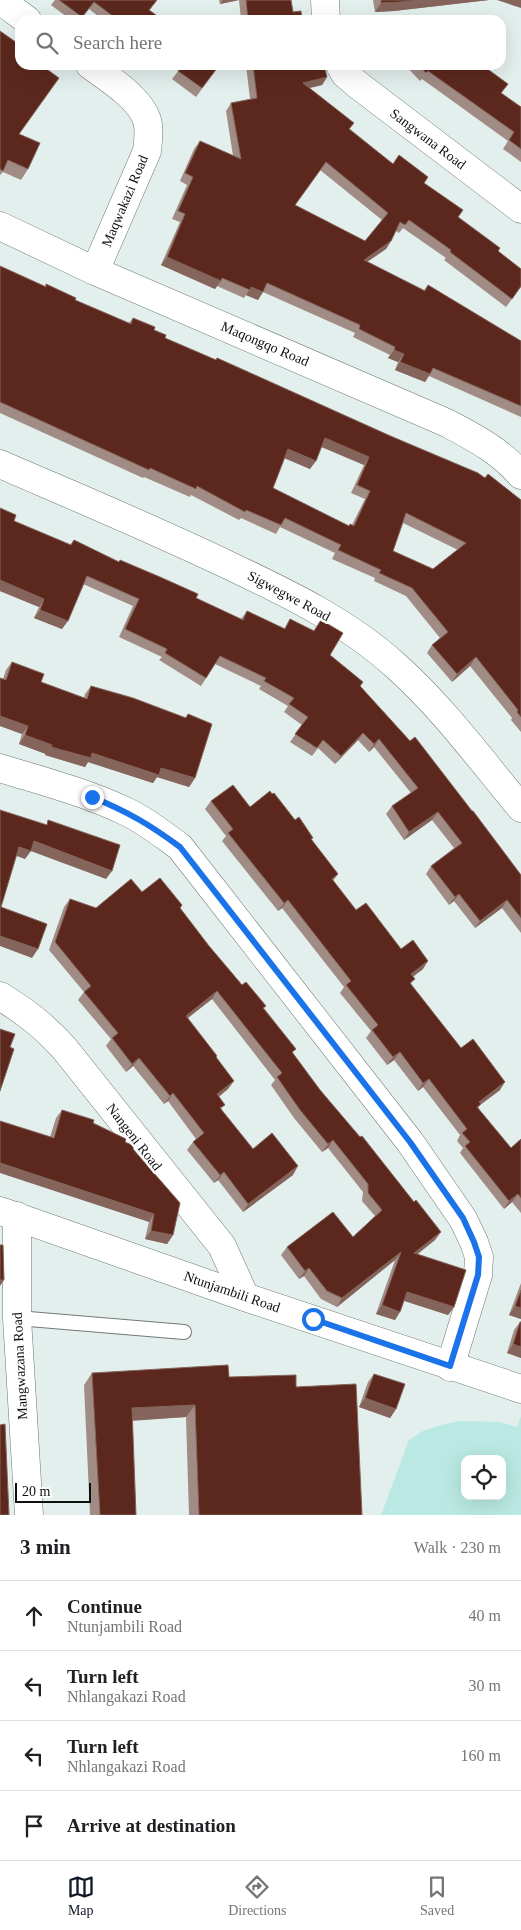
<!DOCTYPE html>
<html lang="en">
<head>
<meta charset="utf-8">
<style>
  :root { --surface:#fff; --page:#f2f2f2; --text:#202124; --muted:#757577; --line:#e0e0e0; --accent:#111827 }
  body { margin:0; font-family:"Times New Roman",serif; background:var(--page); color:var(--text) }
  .controls { position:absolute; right:15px; bottom:15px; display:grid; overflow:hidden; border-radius:10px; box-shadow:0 5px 20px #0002 }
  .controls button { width:45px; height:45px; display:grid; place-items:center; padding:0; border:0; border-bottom:1px solid var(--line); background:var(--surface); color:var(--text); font:25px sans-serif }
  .scale { position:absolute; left:15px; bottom:12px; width:76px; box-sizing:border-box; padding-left:5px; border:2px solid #0c100f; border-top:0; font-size:14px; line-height:18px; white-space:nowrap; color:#0c100f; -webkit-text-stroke:4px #fff; paint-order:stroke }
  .stop { position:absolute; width:15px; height:15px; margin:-11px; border:4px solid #1a73e8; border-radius:50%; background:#fff }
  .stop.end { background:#1a73e8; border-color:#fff; box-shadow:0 1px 5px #0008 }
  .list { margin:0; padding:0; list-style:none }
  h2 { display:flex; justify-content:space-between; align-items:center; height:65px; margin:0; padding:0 20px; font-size:21px }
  h2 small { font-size:16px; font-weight:400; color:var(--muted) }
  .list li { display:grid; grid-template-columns:32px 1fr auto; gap:15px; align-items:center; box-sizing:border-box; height:70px; padding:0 20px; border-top:1px solid var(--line) }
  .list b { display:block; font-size:19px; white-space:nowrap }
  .list p { margin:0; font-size:16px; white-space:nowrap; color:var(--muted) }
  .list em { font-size:16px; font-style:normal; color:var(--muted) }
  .icon { flex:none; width:28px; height:28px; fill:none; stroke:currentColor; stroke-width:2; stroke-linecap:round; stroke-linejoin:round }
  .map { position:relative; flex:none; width:521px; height:1515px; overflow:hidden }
  .search { position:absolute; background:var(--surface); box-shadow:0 5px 20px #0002; left:15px; right:15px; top:15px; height:55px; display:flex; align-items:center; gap:12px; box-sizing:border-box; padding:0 18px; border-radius:15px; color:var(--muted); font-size:19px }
  .sheet { height:345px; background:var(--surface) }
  nav { display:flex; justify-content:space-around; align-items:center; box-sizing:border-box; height:70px; border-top:1px solid var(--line); background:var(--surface); font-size:14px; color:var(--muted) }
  nav a { display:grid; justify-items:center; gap:2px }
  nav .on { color:var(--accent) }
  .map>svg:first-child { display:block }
</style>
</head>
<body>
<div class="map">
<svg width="521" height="1515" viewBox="0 0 521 1515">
  <rect width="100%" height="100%" fill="#e3efed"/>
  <path fill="#b9e9e2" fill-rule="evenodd" d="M521,1416V1515H381L409,1440L423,1431L441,1425L460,1421L499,1422L517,1427ZM465,1459H502V1496H465Z"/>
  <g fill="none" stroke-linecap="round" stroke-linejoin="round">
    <g stroke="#6f7a78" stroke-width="16">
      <path id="service" d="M17,1318L184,1332"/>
    </g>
    <g stroke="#6f7a78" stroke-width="29">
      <g id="minor">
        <path d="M0,0L27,20"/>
        <path d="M325,0L326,20"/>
        <path d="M90,65C108,78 140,98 147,120C150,130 148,141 147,151L95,271"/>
        <path d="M340,65L345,74L358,85L521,209"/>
        <path d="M0,226L95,271L447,423C475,438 499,450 521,475"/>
        <path d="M0,464C76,497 153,529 228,565C287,593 348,622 396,666C443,708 481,760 521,808"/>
        <path d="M0,768C42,781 85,792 125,811C145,820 162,834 180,847L410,1142L463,1219L474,1242L479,1257L478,1275L450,1367"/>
        <path d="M0,996C26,1012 44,1026 64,1048L222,1246L245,1297"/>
        <path d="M0,1211L245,1297L521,1389"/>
        <path d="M17,1216V1318L29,1515"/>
      </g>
    </g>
    <use href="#service" stroke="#fff" stroke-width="14"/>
    <use href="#minor" stroke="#fff" stroke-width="28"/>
  </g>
  <g fill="#a08c85" fill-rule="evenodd">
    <path d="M55,0H157L149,11L163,20H103L89,9L81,20H71L51,5Z"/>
    <path d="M219,0H291L293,12L302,20H241L239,0L220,4Z"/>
    <path d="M373,0H489L394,11L375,12Z"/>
    <path d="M0,31L19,134L28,169L21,180L3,172L0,175Z"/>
    <path d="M183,65L218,67L196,97L172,79Z"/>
    <path d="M246,65H324L327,77L322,85L309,88L350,129L393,164L424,183L458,217L498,251L521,287L506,307L444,260L446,258L403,228L399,233L396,231L391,241L386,249L367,262L424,290L428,285L521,341V417L429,376L425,382L395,370L398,362L388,358L390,355L353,337L355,333L263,292L258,300L246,295L244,298L217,286L215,289L161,265L180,222L172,219L187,185L180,181L194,149L200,141L233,156L226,111L231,103L250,99ZM320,170L382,220L365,241L295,205Z"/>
    <path d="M405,65H482L501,93L521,107V162L503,149L508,141L422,79L420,81Z"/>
    <path d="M0,266L45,286L46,284L75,300L129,323L133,318L154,330L165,338L216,360L217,358L485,478L521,500V732L511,720L512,718L470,666L452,682L427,653L432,645L440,638L406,596L374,581L375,578L332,559L335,553L280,527L276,534L241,518L239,520L191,495L190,497L144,477L143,478L0,413ZM321,447L364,465L351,493L365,499L352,525L349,526L273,488L284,458L310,469ZM403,523L458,550L433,569L393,551Z"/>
    <path d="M0,508L14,521L70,545L74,540L119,562L241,619L247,611L284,629L290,619L314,631L321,620L330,655L360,686L521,875V933L502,908L475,928L454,901L449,905L426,874L431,866L454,848L432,820L404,840L386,814L392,806L411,793L374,747L369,752L358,740L335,764L318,748L312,756L290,742L302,725L284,712L288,706L259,689L261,686L215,664L201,686L159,660L162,657L119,637L133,606L83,584L62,629L34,618L39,607L0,591Z"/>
    <path d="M12,662L41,682L84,698L85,694L91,686L185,718L188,714L195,778L189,787L157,777L153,783L88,762L85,767L45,755L46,754L19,744L22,734L0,726V678L3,679L6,670Z"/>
    <path d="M272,794L312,840L338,874L333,881L356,910L401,949L423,969L413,977L411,985L461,1048L500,1090L480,1105L478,1108L511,1148L521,1139V1213L512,1202L504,1209L460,1153L463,1148L457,1141L460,1135L423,1087L418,1091L394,1060L387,1065L366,1038L371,1031L340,993L344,987L282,908L278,911L222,841L226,836L205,809L211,801L250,807Z"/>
    <path d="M142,892L180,908L209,946L242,985L264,1008L296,1049L292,1053L435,1240L418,1254L454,1307L448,1315L404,1301L395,1320L376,1314L395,1260L337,1307L321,1299L304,1276L299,1279L281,1255L287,1247L353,1237L375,1216L362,1201L363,1192L328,1148L322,1152L294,1118L271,1085L275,1080L212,999L188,1018L217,1056L216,1058L228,1089L219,1097L222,1110L253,1149L293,1175L243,1212L218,1180L214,1183L187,1150L193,1142L196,1139L168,1101L164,1104L133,1066L126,1072L106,1046L111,1039L78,1000L84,992L49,950L64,907L70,899L96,908Z"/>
    <path d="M62,1110L93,1123L125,1142L133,1149L173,1235L167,1244L145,1239L149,1222L50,1137L56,1118Z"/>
    <path d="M521,1283V1319L509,1315Z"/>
    <path d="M520,1322L521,1358L507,1353L514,1330Z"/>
    <path d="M92,1373L229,1377L296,1387L362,1515H189L186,1417L132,1421L136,1515H90L84,1385Z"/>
    <path d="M374,1374L396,1409L390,1418L359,1407L368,1382Z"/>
  </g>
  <g fill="#84645b">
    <path d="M223,0H239L220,4Z"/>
    <path d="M419,0H489L394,11L375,12L381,3Z"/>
    <path d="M497,0H521V8Z"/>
    <path d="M327,77L322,85L297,91L303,83Z"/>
    <path d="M391,241L386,249L358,268L364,260Z"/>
    <path d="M167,257L221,281L215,289L161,265Z"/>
    <path d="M251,287L263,292L258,300L246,295Z"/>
    <path d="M394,350L404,354L398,362L388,358Z"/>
    <path d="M400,362L430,374L425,382L395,370Z"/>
    <path d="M325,438L369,457L364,465L320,446Z"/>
    <path d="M288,449L316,461L310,469L282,457Z"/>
    <path d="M0,580L44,599L39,607L0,591Z"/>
    <path d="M40,610L68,621L62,629L34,618Z"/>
    <path d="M476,657L470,666L452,682L457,674Z"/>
    <path d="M0,716L28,726L22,734L0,726Z"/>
    <path d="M363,733L358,740L335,764L341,756Z"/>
    <path d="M25,735L52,745L46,754L19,744Z"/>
    <path d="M379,739L374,747L369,752L374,744Z"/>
    <path d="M51,747L92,753L161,768L195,778L189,787L157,777L153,783L88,762L85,767L45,755Z"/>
    <path d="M438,812L432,820L404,840L409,832Z"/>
    <path d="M34,841L112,871L106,879L28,850Z"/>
    <path d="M19,847L31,851L25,859L14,855Z"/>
    <path d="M459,894L454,901L449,905L455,897Z"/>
    <path d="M288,900L282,908L278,911L284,903Z"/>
    <path d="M507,900L502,908L475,928L480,921Z"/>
    <path d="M0,936L38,949L32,958L0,946Z"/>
    <path d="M428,961L423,969L405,982L411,974Z"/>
    <path d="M217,991L212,999L180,1024L186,1016Z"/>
    <path d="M400,1052L394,1060L387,1065L393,1057Z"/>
    <path d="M139,1058L133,1066L126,1072L132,1064Z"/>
    <path d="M429,1079L423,1087L418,1091L423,1083Z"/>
    <path d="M234,1081L228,1089L211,1102L217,1094Z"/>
    <path d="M505,1082L500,1090L480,1105L475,1112L471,1115L479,1102Z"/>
    <path d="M173,1093L168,1101L164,1104L170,1096Z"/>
    <path d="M333,1140L328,1148L322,1152L328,1144Z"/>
    <path d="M0,1163L154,1214L149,1222L0,1173Z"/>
    <path d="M298,1166L293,1175L243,1212L248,1204Z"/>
    <path d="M224,1172L218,1180L214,1183L220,1175Z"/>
    <path d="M518,1194L512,1202L504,1209L509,1201Z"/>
    <path d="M151,1231L173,1235L167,1244L145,1239Z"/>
    <path d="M441,1232L435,1240L408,1261L414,1253Z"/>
    <path d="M401,1252L395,1260L337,1307L342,1298Z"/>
    <path d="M309,1268L304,1276L299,1279L305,1271Z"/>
    <path d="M0,1280H4L0,1286Z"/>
    <path d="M407,1292L454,1307L448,1315L402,1300Z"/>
    <path d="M382,1305L400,1312L395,1320L376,1314Z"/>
    <path d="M515,1306L521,1308V1319L509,1315Z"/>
    <path d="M513,1344L521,1347V1358L507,1353Z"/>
    <path d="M365,1398L396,1409L390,1418L359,1407Z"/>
    <path d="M195,1405L186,1417L123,1421L132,1408Z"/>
  </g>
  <g fill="#5c281d" stroke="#84645b" fill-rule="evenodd">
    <path d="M59,0H157L149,10L163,20H118L94,2L82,17Z"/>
    <path d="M246,0H291L293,12L301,11L302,20H248Z"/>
    <path d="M381,0H419L401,2L381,3Z"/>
    <path d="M0,31L20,45V65H41L59,78L19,134L40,143L28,169L8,160L3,171L0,169Z"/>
    <path d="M183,65H215L218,67L202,88L178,71Z"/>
    <path d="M253,65H324L327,77L303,83L354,123L349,129L393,164L399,155L428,177L424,183L463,210L458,217L500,248L498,251L521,269V286L512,299L450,252L451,250L409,220L405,225L400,222L391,241L364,260L425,291L428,285L521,341V406L433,368L430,374L400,362L404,354L394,350L395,347L359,329L360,325L267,283L263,292L251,287L250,290L222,278L221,281L167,257L185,214L178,211L193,177L185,173L200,141L241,159L231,103L257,98ZM326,162L388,213L365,241L295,205Z"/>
    <path d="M419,65H482L508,84L501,93L521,107V149L509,140L514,132L428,71L426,73Z"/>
    <path d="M0,266L46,287V284L76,298L75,300L131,324L133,318L155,327L154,330L166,335L165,338L216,360L217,358L246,371L388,435L478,473L485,478L488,474L521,500V717L517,712L518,710L476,657L457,674L432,645L448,632L412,588L379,573L381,570L338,550L341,545L285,518L281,525L246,510L245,512L197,486L196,489L150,468L149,470L0,402ZM325,438L369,457L357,485L370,491L354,526L350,524L349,526L273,488L288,449L316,461ZM406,513L466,543L433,569L393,551Z"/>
    <path d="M0,508L16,515L14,521L71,545L74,540L119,562L120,560L160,577L198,594L196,598L243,620L247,611L285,629L290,619L314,631L321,620L343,633L330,655L363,682L360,686L410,741L415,737L472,811H473L521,875V918L507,900L480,921L459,894L455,897L431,866L462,843L438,812L409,832L392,806L418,788L379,739L374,744L363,733L341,756L323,740L317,748L295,734L308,717L289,704L294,698L264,681L266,678L220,656L206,678L165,653L167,649L125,629L139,599L87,576L68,621L40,610L44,599L0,580Z"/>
    <path d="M12,662L44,674L41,682L87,699L91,686L133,698L186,718L188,714L212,724L195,778L161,768L159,775L92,753L91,758L51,747L52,745L25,735L28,726L0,716V678L6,680Z"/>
    <path d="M233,785L250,807L270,791L272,794L274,793L295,820L299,817L313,838L311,839L338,874L332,879L356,910L366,903L401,949L413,940L428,961L411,974L415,979L410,983L461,1048L473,1039L505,1082L479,1102L481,1104L477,1107L511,1148L521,1139V1198L518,1194L509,1201L465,1146L470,1142L462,1133L467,1129L429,1079L423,1083L400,1052L393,1057L372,1030L378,1025L346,985L351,981L288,900L284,903L228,833L233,829L211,801Z"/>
    <path d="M0,810L47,825L48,820L120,845L112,871L34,841L31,851L19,847L1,907L47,924L38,949L0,936Z"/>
    <path d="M160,878L182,905L180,908L209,946L242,985L246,982L266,1006L263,1008L296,1049L292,1052L320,1090L360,1137L362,1136L414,1202L416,1200L441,1232L414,1253L466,1270L454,1307L407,1292L400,1312L382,1305L401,1252L342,1298L327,1291L309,1268L305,1271L287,1247L333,1212L353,1237L382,1210L368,1193V1184L333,1140L328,1144L300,1110L277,1077L282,1073L217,991L186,1016L217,1056L216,1057L234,1081L217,1094L225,1105L220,1108L253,1149L272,1133L298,1166L248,1204L224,1172L220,1175L193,1142L204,1133L173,1093L170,1096L139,1058L132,1064L112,1038L118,1033L84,992L91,986L55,942L70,899L96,908L131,879L142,892Z"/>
    <path d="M0,1029L15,1034L10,1047L14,1049L0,1091Z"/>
    <path d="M62,1110L94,1120L93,1123L126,1139L125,1142L134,1146L133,1149L180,1203L173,1235L151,1231L154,1214L0,1163V1121L54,1138Z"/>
    <path d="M0,1245H3L4,1280H0Z"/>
    <path d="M521,1290V1308L515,1306Z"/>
    <path d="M520,1322H521V1347L513,1344Z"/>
    <path d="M228,1365L229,1377L296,1375V1387L356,1384L362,1515H199L195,1405L132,1408L136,1515H100L92,1373Z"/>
    <path d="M374,1374L405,1384L396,1409L365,1398Z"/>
    <path d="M5,1424L9,1515H0V1425Z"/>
  </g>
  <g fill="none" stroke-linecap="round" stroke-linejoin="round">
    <path stroke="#1a73e8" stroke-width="6" d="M92,797C128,812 149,824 180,847L410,1142L463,1218L474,1242L479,1257L478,1275L450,1366L313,1319"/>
  </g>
  <g text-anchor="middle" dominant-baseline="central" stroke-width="5" stroke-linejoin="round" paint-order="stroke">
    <g font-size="14" fill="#0c100f" stroke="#fff">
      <text transform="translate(428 139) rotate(37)">Sangwana Road</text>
      <text transform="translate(125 201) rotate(-67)">Maqwakazi Road</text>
      <text transform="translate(265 344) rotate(23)">Maqongqo Road</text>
      <text transform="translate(289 596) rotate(28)">Sigwegwe Road</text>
      <text transform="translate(134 1137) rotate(52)">Nangeni Road</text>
      <text transform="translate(232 1292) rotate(19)">Ntunjambili Road</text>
      <text transform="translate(20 1366) rotate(-93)">Mangwazana Road</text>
    </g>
  </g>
</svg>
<div class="controls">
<button><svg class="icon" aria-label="locate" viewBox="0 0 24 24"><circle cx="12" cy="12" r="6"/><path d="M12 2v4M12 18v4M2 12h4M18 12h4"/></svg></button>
</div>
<div class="scale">20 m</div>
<div class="stop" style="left:313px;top:1319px"></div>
<div class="stop end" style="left:92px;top:797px"></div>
<div class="search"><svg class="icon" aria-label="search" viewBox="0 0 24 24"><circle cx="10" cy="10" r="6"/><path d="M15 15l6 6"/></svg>Search here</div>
</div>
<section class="sheet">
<h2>3 min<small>Walk · 230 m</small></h2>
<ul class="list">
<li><svg class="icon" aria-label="ahead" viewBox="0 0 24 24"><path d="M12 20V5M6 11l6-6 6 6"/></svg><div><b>Continue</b><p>Ntunjambili Road</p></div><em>40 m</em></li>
<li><svg class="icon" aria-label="left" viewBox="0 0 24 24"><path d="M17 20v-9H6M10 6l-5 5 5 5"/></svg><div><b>Turn left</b><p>Nhlangakazi Road</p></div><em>30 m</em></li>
<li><svg class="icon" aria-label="left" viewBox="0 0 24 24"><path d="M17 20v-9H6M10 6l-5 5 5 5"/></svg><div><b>Turn left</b><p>Nhlangakazi Road</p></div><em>160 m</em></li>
<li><svg class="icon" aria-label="arrive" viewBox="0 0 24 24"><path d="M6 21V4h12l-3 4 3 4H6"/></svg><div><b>Arrive at destination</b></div></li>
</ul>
</section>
<nav>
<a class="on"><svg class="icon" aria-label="map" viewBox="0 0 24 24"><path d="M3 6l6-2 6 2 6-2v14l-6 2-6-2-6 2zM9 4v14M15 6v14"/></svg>Map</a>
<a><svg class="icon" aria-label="directions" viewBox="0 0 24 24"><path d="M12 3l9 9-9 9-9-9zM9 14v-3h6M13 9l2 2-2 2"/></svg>Directions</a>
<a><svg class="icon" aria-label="saved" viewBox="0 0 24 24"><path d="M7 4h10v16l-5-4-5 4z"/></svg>Saved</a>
</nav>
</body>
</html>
